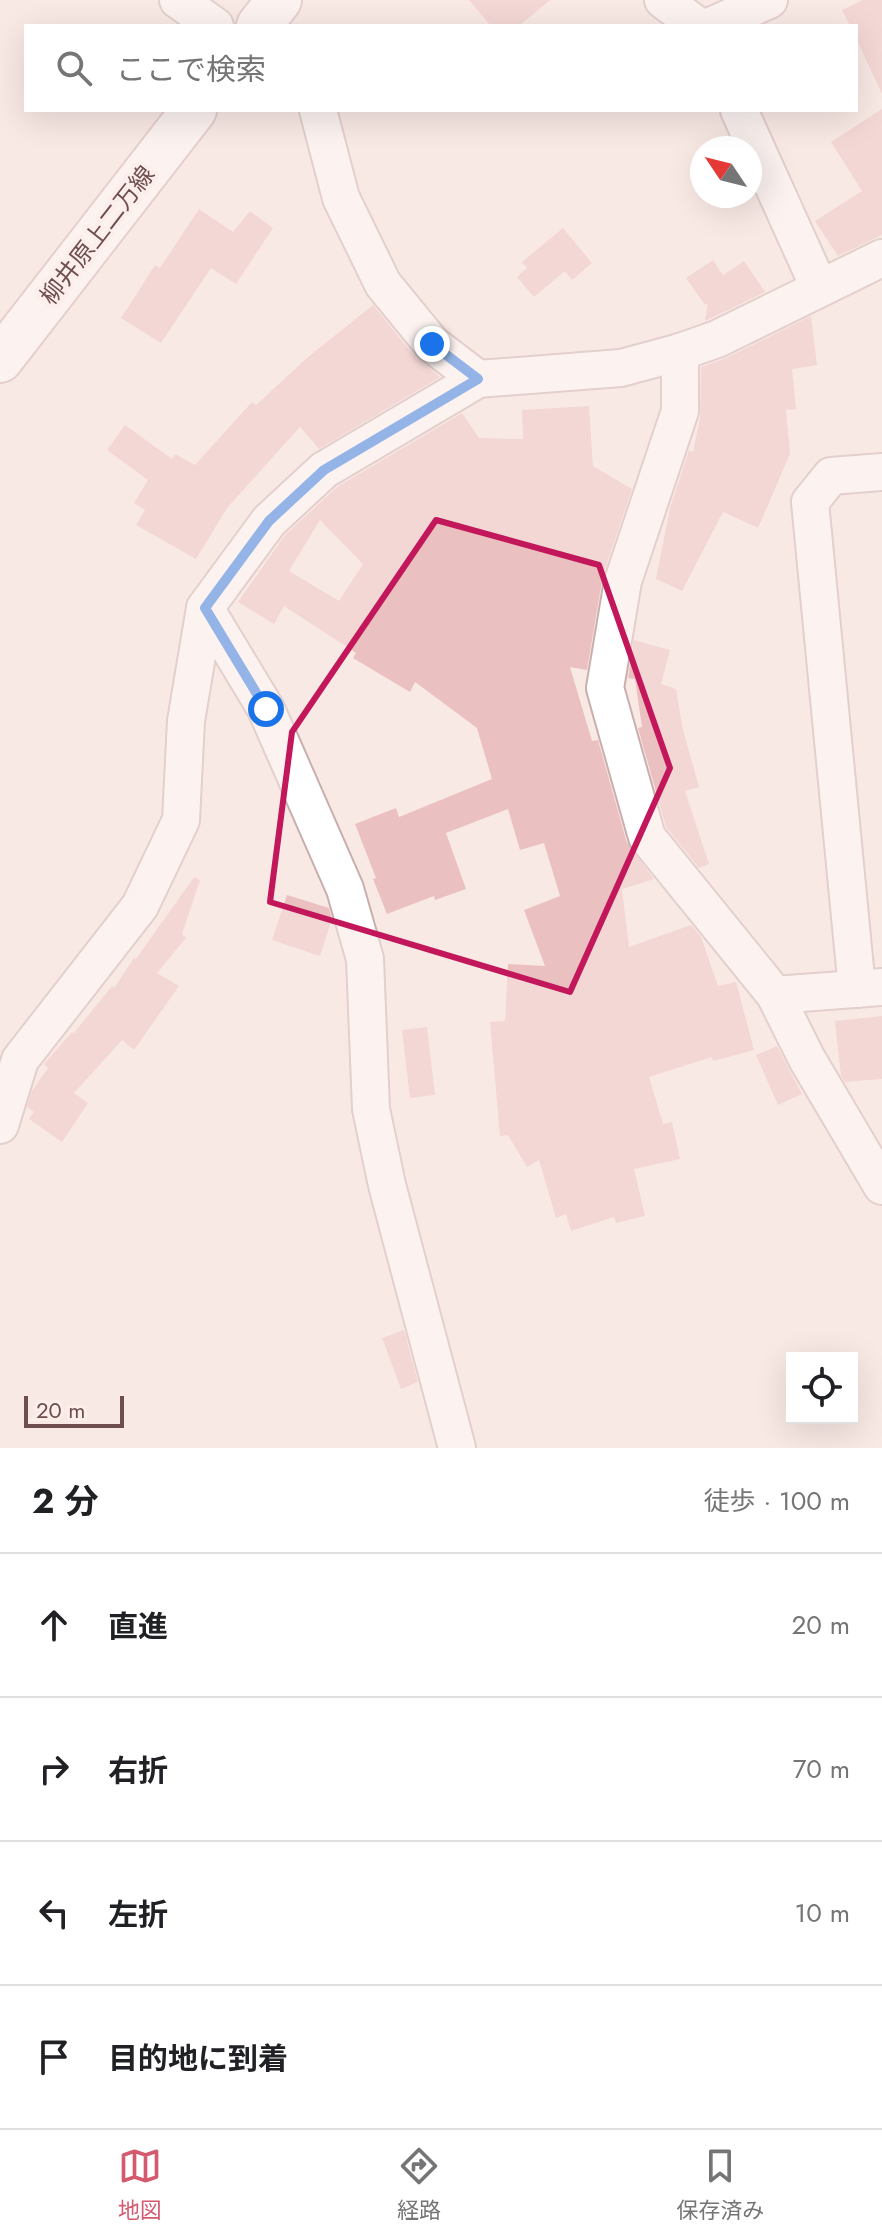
<!DOCTYPE html>
<html lang="ja">
<head>
<meta charset="utf-8">
<style>
  :root { --surface:#fff; --page:#f2f2f2; --text:#202124; --muted:#757577; --line:#e0e0e0; --accent:#d35a6f }
  body { margin:0; font-family:Jost,"Noto Sans JP",sans-serif; background:var(--page); color:var(--text) }
  .controls { position:absolute; right:24px; bottom:24px; display:grid; overflow:hidden; border-radius:0px; box-shadow:0 8px 32px #0002 }
  .controls button { width:72px; height:72px; display:grid; place-items:center; padding:0; border:0; border-bottom:2px solid var(--line); background:var(--surface); color:var(--text); font:40px sans-serif }
  .compass { position:absolute; left:690px; top:136px; width:72px; height:72px; border-radius:50%; background:var(--surface); box-shadow:0 8px 32px #0002; rotate:305deg }
  .scale { position:absolute; left:24px; bottom:20px; width:100px; box-sizing:border-box; padding-left:8px; border:4px solid #6e4e4f; border-top:0; font-size:22px; line-height:28px; white-space:nowrap; color:#6e4e4f; -webkit-text-stroke:6px #fceeeb; paint-order:stroke }
  .stop { position:absolute; width:24px; height:24px; margin:-18px; border:6px solid #1a73e8; border-radius:50%; background:#fff }
  .stop.end { background:#1a73e8; border-color:#fff; box-shadow:0 2px 8px #0008 }
  .list { margin:0; padding:0; list-style:none }
  h2 { display:flex; justify-content:space-between; align-items:center; height:104px; margin:0; padding:0 32px; font-size:34px }
  h2 small { font-size:26px; font-weight:400; color:var(--muted) }
  .list li { display:grid; grid-template-columns:52px 1fr auto; gap:24px; align-items:center; box-sizing:border-box; height:144px; padding:0 32px; border-top:2px solid var(--line) }
  .list b { display:block; font-size:30px; white-space:nowrap }
  .list em { font-size:26px; font-style:normal; color:var(--muted) }
  .icon { flex:none; width:44px; height:44px; fill:none; stroke:currentColor; stroke-width:2; stroke-linecap:round; stroke-linejoin:round }
  .map { position:relative; flex:none; width:882px; height:1448px; overflow:hidden }
  .search { position:absolute; background:var(--surface); box-shadow:0 8px 32px #0002; left:24px; right:24px; top:24px; height:88px; display:flex; align-items:center; gap:20px; box-sizing:border-box; padding:0 28px; border-radius:0px; color:var(--muted); font-size:30px }
  .sheet { height:680px; background:var(--surface) }
  nav { display:flex; justify-content:space-around; align-items:center; box-sizing:border-box; height:112px; border-top:2px solid var(--line); background:var(--surface); font-size:22px; color:var(--muted) }
  nav a { display:grid; justify-items:center; gap:4px }
  nav .on { color:var(--accent) }
  .map>svg:first-child { display:block }
</style>
</head>
<body>
<div class="map">
<svg width="882" height="1448" viewBox="0 0 882 1448">
  <rect width="100%" height="100%" fill="#f9e9e5"/>
  <g fill="#ebc0c0" fill-rule="evenodd">
    <path d="M469,0H550L519,26H491Z"/>
    <path d="M863,0H882V94L856,38V26H850L842,10Z"/>
    <path d="M882,109V235L838,256L815,221L862,191L831,142Z"/>
    <path d="M199,209L233,232L250,211L273,228L236,284L211,268L161,343L121,318L155,265L160,268Z"/>
    <path d="M563,228L592,263L572,280L565,271L534,297L517,277L527,268L522,262Z"/>
    <path d="M713,260L723,275L744,261L765,292L705,321L708,303L705,305L686,278Z"/>
    <path d="M373,305L416,358L440,377L319,449L300,427L227,508L196,559L136,525L145,510L134,503L148,480L107,450L125,425L172,459L175,454L195,465L252,402L256,405L308,357Z"/>
    <path d="M811,316L817,365L792,369L796,409L786,410L790,454L758,528L723,512L682,591L656,579L670,508L689,450L693,452L700,418L701,367L726,358Z"/>
    <path d="M589,406L593,466L632,489L603,575L587,670L570,667L592,741L598,740L627,843L654,879L622,889L629,947L691,925L701,937L718,986L736,982L754,1050L713,1061L712,1057L649,1077L663,1124L672,1122L680,1159L634,1169L645,1216L616,1223L614,1217L571,1231L566,1214L556,1218L539,1160L527,1167L508,1135L500,1136L490,1022L505,1021L508,964L545,966L524,910L560,896L544,843L520,850L508,809L446,833L466,889L435,900L434,896L387,914L373,879L376,878L355,824L396,808L399,817L492,779L477,728L415,682L410,692L353,658L356,653L284,606L274,624L238,602L285,535L337,487L462,413L479,438L523,439L522,410ZM320,520L363,564L339,601L289,571Z"/>
    <path d="M634,640L670,650L661,684L676,689L683,730L699,787L685,791L709,864L699,868L666,827L638,728L642,727L635,679L628,678Z"/>
    <path d="M194,877L200,880L182,934L186,938L157,973L179,986L134,1050L122,1040L74,1093L88,1103L62,1142L29,1119L34,1112L27,1107L32,1091L48,1068L44,1064L72,1032L74,1033L112,986L114,988L134,958L136,959Z"/>
    <path d="M287,895L329,908L332,919L320,956L272,940Z"/>
    <path d="M882,1016V1079L845,1082L841,1076L835,1021Z"/>
    <path d="M427,1027L435,1095L410,1098L402,1030Z"/>
    <path d="M777,1046L802,1094L778,1105L756,1055Z"/>
    <path d="M404,1330L418,1382L401,1389L382,1338Z"/>
  </g>
  <g fill="none" stroke-linecap="round" stroke-linejoin="round">
    <g stroke="#c8afae" stroke-width="40">
      <g id="street">
        <path d="M178,0L215,26"/>
        <path d="M663,0L698,26"/>
        <path d="M711,26L769,0"/>
        <path d="M318,110L341,198L383,284L432,344L478,379"/>
        <path d="M739,110L819,287"/>
        <path d="M680,352V411L623,581L605,688L647,837L775,995L807,1059L882,1186"/>
        <path d="M205,608L266,709L345,889L365,959L371,1109L387,1185L457,1448"/>
        <path d="M857,989L810,502L831,476L882,472"/>
        <path d="M775,995L882,987"/>
        <path d="M0,1125L20,1060L140,906L181,820L186,721L205,608L269,521L324,470L478,379L621,368L680,352L717,339L882,258"/>
      </g>
    </g>
    <g stroke="#cdb0ae" stroke-width="48">
      <g id="secondary">
        <path d="M259,26L279,0"/>
        <path d="M0,360L194,110"/>
      </g>
    </g>
    <use href="#street" stroke="#fff" stroke-width="36"/>
    <use href="#secondary" stroke="#fff" stroke-width="44"/>
  </g>
  <g fill="none" stroke-linecap="round" stroke-linejoin="round">
    <path stroke="#1a73e8" stroke-width="10" d="M266,709L205,608L269,521L324,470L478,379L432,344"/>
  </g>
  <path d="M0 0H882V1448H0ZM436,520L599,565L670,768L570,992L270,902L292,732Z" fill="#f9e9e5" fill-opacity=".55" fill-rule="evenodd"/>
  <path fill="none" stroke="#c2185b" stroke-width="6" stroke-linejoin="round" d="M436,520L599,565L670,768L570,992L270,902L292,732Z"/>
  <g text-anchor="middle" dominant-baseline="central" stroke-width="8" stroke-linejoin="round" paint-order="stroke">
    <g font-size="24" fill="#6e4e4f" stroke="#fceeeb">
      <text transform="translate(97 235) rotate(-52)">柳井原上二万線</text>
    </g>
  </g>
</svg>
<div class="controls">
<button><svg class="icon" aria-label="locate" viewBox="0 0 24 24"><circle cx="12" cy="12" r="6"/><path d="M12 2v4M12 18v4M2 12h4M18 12h4"/></svg></button>
</div>
<svg class="compass" viewBox="-18 -18 36 36"><path d="M0-13l5 13h-10z" fill="#e53935"/><path d="M0 13l5-13h-10z" fill="#757577"/></svg>
<div class="scale">20 m</div>
<div class="stop" style="left:266px;top:709px"></div>
<div class="stop end" style="left:432px;top:344px"></div>
<div class="search"><svg class="icon" aria-label="search" viewBox="0 0 24 24"><circle cx="10" cy="10" r="6"/><path d="M15 15l6 6"/></svg>ここで検索</div>
</div>
<section class="sheet">
<h2>2 分<small>徒歩 · 100 m</small></h2>
<ul class="list">
<li><svg class="icon" aria-label="ahead" viewBox="0 0 24 24"><path d="M12 20V5M6 11l6-6 6 6"/></svg><div><b>直進</b></div><em>20 m</em></li>
<li><svg class="icon" aria-label="right" viewBox="0 0 24 24"><path d="M7 20v-9h11M14 6l5 5-5 5"/></svg><div><b>右折</b></div><em>70 m</em></li>
<li><svg class="icon" aria-label="left" viewBox="0 0 24 24"><path d="M17 20v-9H6M10 6l-5 5 5 5"/></svg><div><b>左折</b></div><em>10 m</em></li>
<li><svg class="icon" aria-label="arrive" viewBox="0 0 24 24"><path d="M6 21V4h12l-3 4 3 4H6"/></svg><div><b>目的地に到着</b></div></li>
</ul>
</section>
<nav>
<a class="on"><svg class="icon" aria-label="map" viewBox="0 0 24 24"><path d="M3 6l6-2 6 2 6-2v14l-6 2-6-2-6 2zM9 4v14M15 6v14"/></svg>地図</a>
<a><svg class="icon" aria-label="directions" viewBox="0 0 24 24"><path d="M12 3l9 9-9 9-9-9zM9 14v-3h6M13 9l2 2-2 2"/></svg>経路</a>
<a><svg class="icon" aria-label="saved" viewBox="0 0 24 24"><path d="M7 4h10v16l-5-4-5 4z"/></svg>保存済み</a>
</nav>
</body>
</html>
